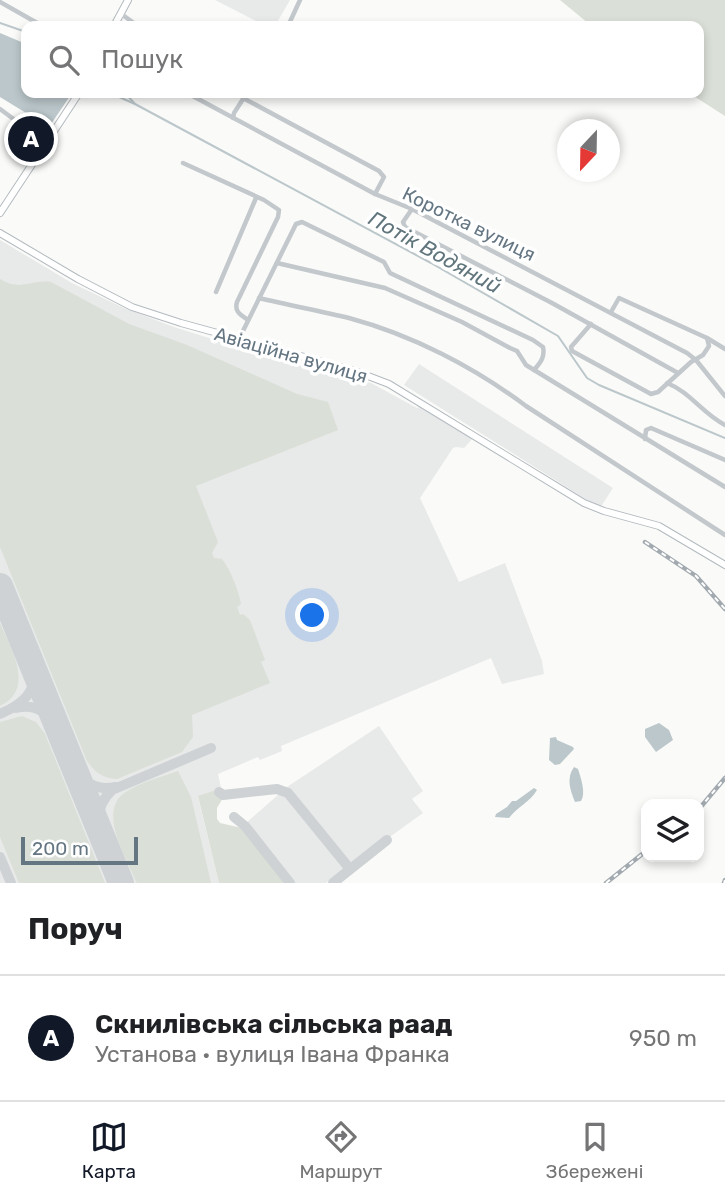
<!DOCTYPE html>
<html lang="uk">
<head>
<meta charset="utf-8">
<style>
  :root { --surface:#fff; --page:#f2f2f2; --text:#202124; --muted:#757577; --line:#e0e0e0; --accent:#111827 }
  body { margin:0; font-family:Rubik,sans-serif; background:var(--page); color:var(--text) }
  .controls { position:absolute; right:21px; bottom:21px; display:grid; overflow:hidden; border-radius:14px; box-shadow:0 4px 10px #0003 }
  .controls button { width:63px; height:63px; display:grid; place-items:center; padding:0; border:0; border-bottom:2px solid var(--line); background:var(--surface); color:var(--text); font:35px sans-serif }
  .compass { position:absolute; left:557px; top:119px; width:63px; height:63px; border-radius:50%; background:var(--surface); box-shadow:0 4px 10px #0003; rotate:202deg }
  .scale { position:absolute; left:21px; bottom:18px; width:117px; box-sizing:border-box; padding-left:7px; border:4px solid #657683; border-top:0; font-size:19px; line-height:24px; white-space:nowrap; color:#657683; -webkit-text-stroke:5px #fff; paint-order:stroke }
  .you { position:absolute; left:313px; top:616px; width:24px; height:24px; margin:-18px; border:5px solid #fff; border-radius:50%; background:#1a73e8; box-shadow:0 0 0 10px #1a73e833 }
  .badge { display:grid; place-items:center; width:46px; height:46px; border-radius:50%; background:var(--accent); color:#fff; font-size:23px; font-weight:700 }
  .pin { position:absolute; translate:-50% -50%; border:4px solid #fff; box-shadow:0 2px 7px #0006 }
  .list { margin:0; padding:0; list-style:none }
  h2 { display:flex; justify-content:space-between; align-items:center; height:91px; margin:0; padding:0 28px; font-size:30px }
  h2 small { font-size:23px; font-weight:400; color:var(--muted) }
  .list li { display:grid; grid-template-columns:46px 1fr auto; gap:21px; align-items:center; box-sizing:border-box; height:126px; padding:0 28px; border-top:2px solid var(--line) }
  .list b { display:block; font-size:26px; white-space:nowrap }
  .list p { margin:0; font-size:23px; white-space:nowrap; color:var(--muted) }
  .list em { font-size:23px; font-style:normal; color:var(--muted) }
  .icon { flex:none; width:38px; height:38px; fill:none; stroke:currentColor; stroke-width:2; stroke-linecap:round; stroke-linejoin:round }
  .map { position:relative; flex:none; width:725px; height:883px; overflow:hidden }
  .search { position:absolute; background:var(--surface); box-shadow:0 4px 10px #0003; left:21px; right:21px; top:21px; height:77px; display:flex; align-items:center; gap:18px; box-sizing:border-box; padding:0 24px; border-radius:14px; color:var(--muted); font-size:26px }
  .sheet { height:217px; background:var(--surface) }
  nav { display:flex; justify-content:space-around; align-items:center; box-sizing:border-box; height:98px; border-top:2px solid var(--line); background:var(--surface); font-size:19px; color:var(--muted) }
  nav a { display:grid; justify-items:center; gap:4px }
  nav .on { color:var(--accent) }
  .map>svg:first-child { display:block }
</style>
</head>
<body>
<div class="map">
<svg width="725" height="883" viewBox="0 0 725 883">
  <rect width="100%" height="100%" fill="#fafaf8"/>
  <g fill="#e8e9e9">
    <path d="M215,0H290L275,26H266Z"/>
    <path d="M0,240L72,283L124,308L174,327L285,362L371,383L417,408L419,407L473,438L464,448L456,447L453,448L420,498L459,582L505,563L542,661L544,674L502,684L491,658L281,746L282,751L260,760L258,757L218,774L221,788L198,797L219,883H0Z"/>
    <path d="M419,364L613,488L600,508L404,385Z"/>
    <path d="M379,726L423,791L412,799L423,813L326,883H294L246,823L287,787Z"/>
  </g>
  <g fill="#dadfd7">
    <path d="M560,0H725V116L689,93H699V26H597L588,23Z"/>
    <path d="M0,279C21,292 31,279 51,282L129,324L187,345L297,394L328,402L338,430L196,486L218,542L212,553L214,558L222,559C231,571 238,589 241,604L237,607L240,615L243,614L250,620L265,660L261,662L270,683L192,715L193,737L182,752L117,779C102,778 95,772 87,761L0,547Z"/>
    <path d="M0,623C11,649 36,689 0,706Z"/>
    <path d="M22,716L36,722L45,734L105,883H19L0,837V722Z"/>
    <path d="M178,771L191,797L211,883H137C127,859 96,810 126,792C141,782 161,777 178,771Z"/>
    <path d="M216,790L223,798L217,808V819L220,823L246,829L284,880L283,883H219L198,796Z"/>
  </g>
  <g fill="#bbc7cb">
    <path d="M0,33L26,44V93H72L49,127L0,97Z"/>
    <path d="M659,723L669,730L673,740L656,752L645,737V729Z"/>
    <path d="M556,737L557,740L573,747L574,749L560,764L555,765L549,760L550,738Z"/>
    <path d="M574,767L578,769C581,778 586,793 581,801L575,802C570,790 566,778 574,767Z"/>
    <path d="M534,788L537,790C530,802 517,807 509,818L495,817L496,814L507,807L512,801H516Z"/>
  </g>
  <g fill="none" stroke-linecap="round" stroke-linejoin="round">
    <g stroke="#bbc7cb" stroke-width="2">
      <path d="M0,23L26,32"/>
      <path d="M110,93L135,104"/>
      <path d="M125,93L135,104L431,263L558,336L587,378L599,385L725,438"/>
    </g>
    <g stroke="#ced2d4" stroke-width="10">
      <path d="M16,708C36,703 48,713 58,729"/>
      <path d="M0,714C21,705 39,692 33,666"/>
      <path d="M75,769C85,784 98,791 116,787"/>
      <path d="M219,792L223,795L277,789L288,793L350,869"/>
      <path d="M234,817L245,826L290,883"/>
      <path d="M101,834C96,817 99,802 112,790L211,748"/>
      <path d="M0,857L11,883"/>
      <path d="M333,883L387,840"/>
    </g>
    <path stroke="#ced2d4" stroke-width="26" d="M0,586L121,883"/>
    <g stroke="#b3babf" stroke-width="8">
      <g id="secondary">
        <path d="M114,26L128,0"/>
        <path d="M0,213L79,93"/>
        <path d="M0,233L78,279L132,307L181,323L355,371L389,384L584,503L604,511L659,526L725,565"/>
      </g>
    </g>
    <g stroke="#c3c8cc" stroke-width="4.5">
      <path d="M0,2L39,24L89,26"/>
      <path d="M120,13L138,26"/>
      <path d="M288,26L300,0"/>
      <path d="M187,93L375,194L412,209L687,353L696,360L725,396"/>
      <path d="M243,98L379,171L384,177L375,194"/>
      <path d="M0,109L46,143"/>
      <path d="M233,118L234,113L247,93"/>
      <path d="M183,163L264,200L279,210L278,217L237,302C234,312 241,315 248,320"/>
      <path d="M412,209L403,222L405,227L552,303L678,373"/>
      <path d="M277,263L385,288L462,322L510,348L517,351L526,365L725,487"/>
      <path d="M216,292L256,198"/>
      <path d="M259,298C289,305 319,311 349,318C412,335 474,367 526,406L725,535"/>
      <path d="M611,312L619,298L707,338L725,349"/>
      <path d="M591,324L571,347L572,351L651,394L658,392L691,362L703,355L709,346L707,338"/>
      <path d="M239,339L296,224L302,222L384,262L390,273L533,340L543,347C545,357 541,362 534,370"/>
      <path d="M667,383C690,392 703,414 725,425"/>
      <path d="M645,439L646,430L651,428L725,460"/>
    </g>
    <use href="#secondary" stroke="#fff" stroke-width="6"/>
    <g stroke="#a2aab0" stroke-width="4.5">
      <g id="rail">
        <path d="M645,542L696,576L725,609"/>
        <path d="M699,809L725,778"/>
        <path d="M606,883L646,851"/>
        <path d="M724,883L725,880"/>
      </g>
    </g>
    <use href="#rail" stroke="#fff" stroke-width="2" stroke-dasharray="5" stroke-linecap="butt"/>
  </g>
  <g text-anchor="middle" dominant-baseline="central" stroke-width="7" stroke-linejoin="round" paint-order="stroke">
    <g font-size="19" fill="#657683" stroke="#fff">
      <text transform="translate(469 224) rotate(26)">Коротка вулиця</text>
      <text transform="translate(291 355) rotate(16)">Авіаційна вулиця</text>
    </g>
    <g font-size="21" font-style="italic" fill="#60757c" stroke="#fff">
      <text transform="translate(435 252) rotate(29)">Потік Водяний</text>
    </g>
  </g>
</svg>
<div class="controls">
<button><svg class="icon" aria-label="layers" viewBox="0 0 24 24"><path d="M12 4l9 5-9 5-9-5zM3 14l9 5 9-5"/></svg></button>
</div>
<svg class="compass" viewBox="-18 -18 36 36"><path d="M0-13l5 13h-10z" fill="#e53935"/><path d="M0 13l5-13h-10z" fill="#757577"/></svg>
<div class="scale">200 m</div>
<div class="you"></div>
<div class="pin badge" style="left:31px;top:139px">A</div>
<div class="search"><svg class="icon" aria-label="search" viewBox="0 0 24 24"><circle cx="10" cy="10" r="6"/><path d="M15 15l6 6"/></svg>Пошук</div>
</div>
<section class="sheet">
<h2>Поруч<small></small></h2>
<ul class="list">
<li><span class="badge">A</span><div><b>Скнилівська сільська раад</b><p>Установа · вулиця Івана Франка</p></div><em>950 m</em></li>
</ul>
</section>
<nav>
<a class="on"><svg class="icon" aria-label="map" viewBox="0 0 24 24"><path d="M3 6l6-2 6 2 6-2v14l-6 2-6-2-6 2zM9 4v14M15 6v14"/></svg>Карта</a>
<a><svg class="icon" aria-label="directions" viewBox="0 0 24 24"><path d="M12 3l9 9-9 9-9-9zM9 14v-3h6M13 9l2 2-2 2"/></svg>Маршрут</a>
<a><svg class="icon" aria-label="saved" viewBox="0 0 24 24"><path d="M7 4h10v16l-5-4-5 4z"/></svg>Збережені</a>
</nav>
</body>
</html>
